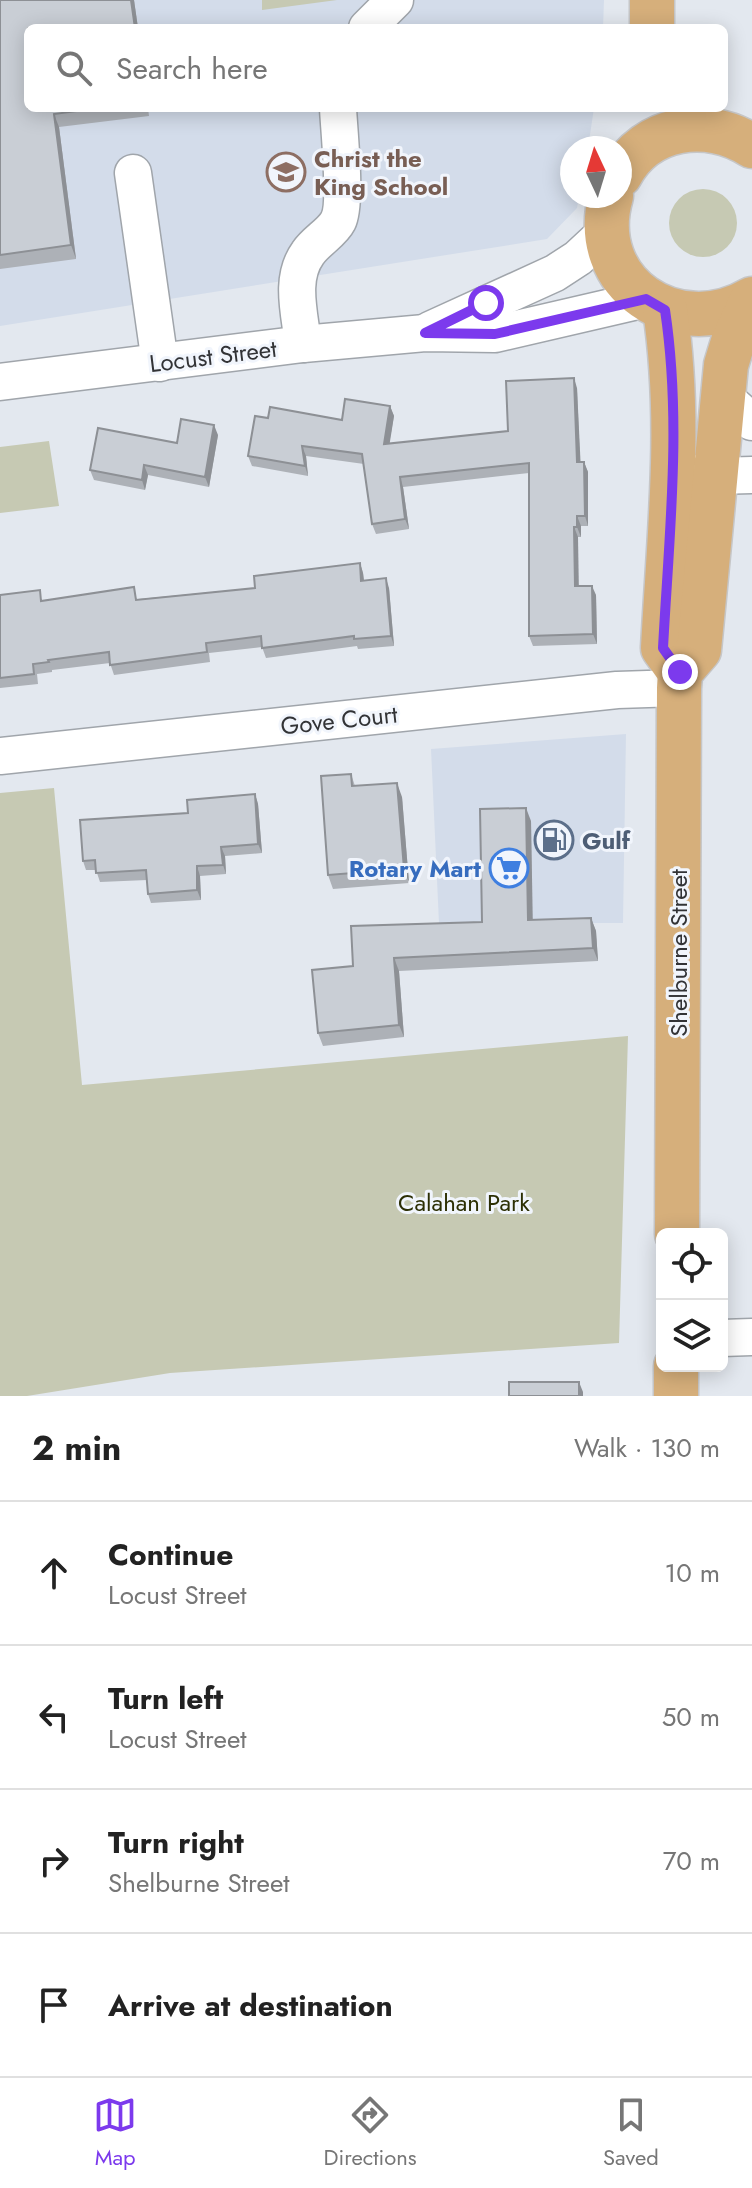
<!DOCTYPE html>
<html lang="en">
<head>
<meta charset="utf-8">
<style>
  :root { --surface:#fff; --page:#f6f6f6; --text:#222; --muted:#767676; --line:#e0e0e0; --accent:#7c3aed }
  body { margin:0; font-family:Jost,sans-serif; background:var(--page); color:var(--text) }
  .controls { position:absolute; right:24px; bottom:24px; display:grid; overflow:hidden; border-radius:12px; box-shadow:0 4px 20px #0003 }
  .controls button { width:72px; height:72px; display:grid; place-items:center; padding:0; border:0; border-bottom:2px solid var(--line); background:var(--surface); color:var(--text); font:40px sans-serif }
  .compass { position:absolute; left:560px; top:136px; width:72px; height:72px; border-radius:50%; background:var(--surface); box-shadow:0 4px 20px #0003; rotate:356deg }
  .stop { position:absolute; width:24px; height:24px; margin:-18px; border:6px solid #7c3aed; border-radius:50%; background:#fff }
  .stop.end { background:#7c3aed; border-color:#fff; box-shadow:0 2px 8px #0008 }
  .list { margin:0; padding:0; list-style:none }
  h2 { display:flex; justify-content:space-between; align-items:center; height:104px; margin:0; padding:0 32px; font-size:34px }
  h2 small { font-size:26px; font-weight:400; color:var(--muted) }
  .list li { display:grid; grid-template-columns:52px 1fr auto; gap:24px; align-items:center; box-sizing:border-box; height:144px; padding:0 32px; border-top:2px solid var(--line) }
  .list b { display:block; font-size:30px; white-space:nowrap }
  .list p { margin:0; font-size:26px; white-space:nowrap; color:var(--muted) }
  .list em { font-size:26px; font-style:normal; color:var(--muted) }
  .icon { flex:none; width:44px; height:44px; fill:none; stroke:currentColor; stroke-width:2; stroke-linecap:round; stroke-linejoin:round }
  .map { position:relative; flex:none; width:752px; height:1396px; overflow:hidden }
  .search { position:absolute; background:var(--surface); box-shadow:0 4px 20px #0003; left:24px; right:24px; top:24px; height:88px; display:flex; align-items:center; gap:20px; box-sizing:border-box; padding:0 28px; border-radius:12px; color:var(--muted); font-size:30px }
  .sheet { height:680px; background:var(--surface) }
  nav { display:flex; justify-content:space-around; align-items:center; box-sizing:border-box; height:112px; border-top:2px solid var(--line); background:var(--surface); font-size:22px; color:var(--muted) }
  nav a { display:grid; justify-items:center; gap:4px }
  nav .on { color:var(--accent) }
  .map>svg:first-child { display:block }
</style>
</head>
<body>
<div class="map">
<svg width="752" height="1396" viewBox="0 0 752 1396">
  <rect width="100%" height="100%" fill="#e3e8ef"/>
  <g fill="#d3dcea">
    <path d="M0,0H604L603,28H28V108H594L588,148H572V196H579L577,208L547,239L0,326Z"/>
    <path d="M626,734L623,923H439L431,749Z"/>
  </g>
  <g fill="#c6c9b3">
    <path d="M262,0H337L262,10Z"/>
    <circle cx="703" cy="223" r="34"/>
    <path d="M49,441L59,506L0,513V447Z"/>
    <path d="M54,788L82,1085L628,1036L619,1343L170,1373L27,1396H0V793Z"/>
  </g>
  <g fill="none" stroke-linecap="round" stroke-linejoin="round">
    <g stroke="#a0a5ab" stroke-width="39">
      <g id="minor">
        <path d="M367,28L395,0"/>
        <path d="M133,173L160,363"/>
        <path d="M430,330L555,273L578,258L607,231"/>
        <path d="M303,344C300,314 289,279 308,253C316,241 332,233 338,221C347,204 339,130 338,108"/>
        <path d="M0,382L303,344L425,333L495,334L646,299"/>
        <path d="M722,395L752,422"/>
        <path d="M690,473L716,476L752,475"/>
        <path d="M0,756L617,690L679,688"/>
        <path d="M722,1338L752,1337"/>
      </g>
    </g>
    <g stroke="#c6c6c7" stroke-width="47">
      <g id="major">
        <path d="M652,0V28"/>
        <path d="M620,175C646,126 707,117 752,146"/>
        <path d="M611,196C586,284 677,343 752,299"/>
        <path d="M665,310C682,423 669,535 663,648L680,672"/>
        <path d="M677,1234L679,688L680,672L699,650L726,365L733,342L752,300"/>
        <path d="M676,1396V1366"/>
      </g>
    </g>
    <use href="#minor" stroke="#fff" stroke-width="36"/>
    <use href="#major" stroke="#d6af7b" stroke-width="44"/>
  </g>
  <g fill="#adb1b7">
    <path d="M0,0H134L138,28H28V108H148L149,116L59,127L76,259L0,269Z"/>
    <path d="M577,388L580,462H584L588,472V526H581V537H578V586L596,595L597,644L533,646L529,636V473L403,487L409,529L376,534L372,524L364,464L306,456L308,476L252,466L248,456L268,418L342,420L390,406L394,416L389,444L508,431Z"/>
    <path d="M218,435L209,487L148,475L145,490L94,480L90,470L177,443Z"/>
    <path d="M360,563L363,573L364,580L389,588L394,646L358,649L357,646L266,658L262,647L209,653L210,662L114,675L110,663L52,670V672L37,674L38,684L0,688V595L43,601L138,599L255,588Z"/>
    <path d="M351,774L355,786L402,797L409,883L333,889L328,875Z"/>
    <path d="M255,794L258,804L262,853L225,856L226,874L200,876L201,900L151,903L148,894L147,880L100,882L96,870H86L83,861L188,813Z"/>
    <path d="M531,821L532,920L591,918L596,931L598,961L399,971L404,1037L323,1046L318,1033L353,966L482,922Z"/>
  </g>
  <g fill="#8d9095">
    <path d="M131,0H134L138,28H135Z"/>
    <path d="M54,114L59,127L76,259L71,245Z"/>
    <path d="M574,378L577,388L581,472L577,462Z"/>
    <path d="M390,406L394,416L388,454L384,444Z"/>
    <path d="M214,425L218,435L209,487L205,477Z"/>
    <path d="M302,446L306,456L308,476L305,466Z"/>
    <path d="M584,462L588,472V526L585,516Z"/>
    <path d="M144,465L148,475L145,490L142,480Z"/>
    <path d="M400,477L403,487L409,529L405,519Z"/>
    <path d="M577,516L581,526V537L577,527Z"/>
    <path d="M574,527L578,537L579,596L575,586Z"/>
    <path d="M360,563L363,573L365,591L361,581Z"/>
    <path d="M386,578L389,588L394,646L391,636Z"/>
    <path d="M592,586L596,595L597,644L593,634Z"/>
    <path d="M397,783L402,797L409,883L404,869Z"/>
    <path d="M255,794L258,804L262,853L258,844Z"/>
    <path d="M526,808L531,821L533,933L528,920Z"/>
    <path d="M221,847L225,856L226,874L223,865Z"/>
    <path d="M197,866L200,876L201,900L197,890Z"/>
    <path d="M591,918L596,931L598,961L593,948Z"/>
    <path d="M394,958L399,971L404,1037L399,1025Z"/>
    <path d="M579,1382L583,1392V1396H579Z"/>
  </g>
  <g fill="#c9ced5" stroke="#8d9095" stroke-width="2">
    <path d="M0,0H131L135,28H28V108H99L54,114L71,245L0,255Z"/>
    <path d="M574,378L577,462H584L585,516H577V527H574L575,586H592L593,634L529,636V463L400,477L405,519L372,524L362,454L302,446L305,466L248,456L255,416L268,418L270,407L342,420L345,399L390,406L384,444L508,431L506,381Z"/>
    <path d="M181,419L214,425L205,477L144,465L142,480L90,470L98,428L177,443Z"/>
    <path d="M360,563L361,581L386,578L391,636L354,639V636L262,648L261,636L206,643L207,652L110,665L109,652L48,660L49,662L33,664L34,674L0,678V595L40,590L41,601L134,587L136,600L255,588L254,576Z"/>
    <path d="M351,774L352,786L397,783L404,869L328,875L321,776Z"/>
    <path d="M255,794L258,844L221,847L223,865L197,866V890L148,894L146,870L96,873L95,860L83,861L80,820L188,813L187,800Z"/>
    <path d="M526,808L528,920L591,918L593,948L394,958L399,1025L318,1033L312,970L353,966L351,926L482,922L480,809Z"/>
    <rect x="509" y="1382" width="70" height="14"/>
  </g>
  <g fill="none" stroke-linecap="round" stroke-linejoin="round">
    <path stroke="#7c3aed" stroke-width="10" d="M486,303L425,333L495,334L646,299L665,310C682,423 669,535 663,648L680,672"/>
  </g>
  <defs>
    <g id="school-ring" transform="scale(2)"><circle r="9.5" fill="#f1f5fc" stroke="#8d6e63" stroke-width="1.5"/><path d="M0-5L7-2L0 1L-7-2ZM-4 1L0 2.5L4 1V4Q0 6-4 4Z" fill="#8d6e63"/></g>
    <g id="fuel-ring" transform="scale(2)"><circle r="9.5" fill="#f1f5fc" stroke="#5c6f8a" stroke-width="1.5"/><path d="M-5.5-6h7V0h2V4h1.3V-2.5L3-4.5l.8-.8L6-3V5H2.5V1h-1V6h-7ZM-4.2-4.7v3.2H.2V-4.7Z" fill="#5c6f8a"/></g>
    <g id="supermarket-ring" transform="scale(2)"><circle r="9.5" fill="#f1f5fc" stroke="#3f7fe0" stroke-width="1.5"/><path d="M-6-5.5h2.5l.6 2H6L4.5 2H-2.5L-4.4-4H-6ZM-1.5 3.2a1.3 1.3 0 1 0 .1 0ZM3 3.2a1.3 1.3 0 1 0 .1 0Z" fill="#3f7fe0"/></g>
  </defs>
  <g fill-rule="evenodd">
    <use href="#school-ring" x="286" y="172"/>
    <use href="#fuel-ring" x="554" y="840"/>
    <use href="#supermarket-ring" x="509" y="868"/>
  </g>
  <g text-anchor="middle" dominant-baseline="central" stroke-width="6" stroke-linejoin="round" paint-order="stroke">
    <g font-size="24" font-weight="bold" fill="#785e54" stroke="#f1f5fc" text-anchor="start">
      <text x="314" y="158">Christ the<tspan x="314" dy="28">King School</tspan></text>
    </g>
    <g font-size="24" fill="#323336" stroke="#f1f5fc">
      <text transform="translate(213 356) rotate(-7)">Locust Street</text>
      <text transform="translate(339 720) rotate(-6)">Gove Court</text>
      <text transform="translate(678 953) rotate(-90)">Shelburne Street</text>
    </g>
    <g font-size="24" font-weight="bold" fill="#4e5e75" stroke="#f1f5fc" text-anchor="start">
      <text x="582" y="840">Gulf</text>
    </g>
    <g font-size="24" font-weight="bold" fill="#366cbe" stroke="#f1f5fc" text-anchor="end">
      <text x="481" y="868">Rotary Mart</text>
    </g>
    <g font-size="24" fill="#2c2f04" stroke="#f1f5fc">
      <text x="464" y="1202">Calahan Park</text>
    </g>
  </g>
</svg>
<div class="controls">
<button><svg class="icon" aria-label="locate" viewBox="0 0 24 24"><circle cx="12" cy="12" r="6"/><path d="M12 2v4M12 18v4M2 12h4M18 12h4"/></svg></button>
<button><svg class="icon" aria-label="layers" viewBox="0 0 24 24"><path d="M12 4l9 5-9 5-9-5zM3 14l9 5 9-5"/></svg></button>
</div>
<svg class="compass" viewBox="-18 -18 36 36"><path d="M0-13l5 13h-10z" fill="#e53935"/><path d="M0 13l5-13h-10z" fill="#767676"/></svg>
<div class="stop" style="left:486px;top:303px"></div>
<div class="stop end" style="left:680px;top:672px"></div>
<div class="search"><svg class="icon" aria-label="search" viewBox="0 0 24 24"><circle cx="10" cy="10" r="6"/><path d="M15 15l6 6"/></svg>Search here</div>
</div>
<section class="sheet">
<h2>2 min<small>Walk · 130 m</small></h2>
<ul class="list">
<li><svg class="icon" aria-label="ahead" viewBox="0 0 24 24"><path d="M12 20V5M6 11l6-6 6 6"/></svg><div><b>Continue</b><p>Locust Street</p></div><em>10 m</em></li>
<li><svg class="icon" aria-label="left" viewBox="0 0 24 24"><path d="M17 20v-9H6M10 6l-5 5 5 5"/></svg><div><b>Turn left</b><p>Locust Street</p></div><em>50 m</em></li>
<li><svg class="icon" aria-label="right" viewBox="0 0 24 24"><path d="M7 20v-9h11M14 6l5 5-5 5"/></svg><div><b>Turn right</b><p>Shelburne Street</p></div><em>70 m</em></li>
<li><svg class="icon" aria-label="arrive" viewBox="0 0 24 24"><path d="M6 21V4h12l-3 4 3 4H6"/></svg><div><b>Arrive at destination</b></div></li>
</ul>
</section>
<nav>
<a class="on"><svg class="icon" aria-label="map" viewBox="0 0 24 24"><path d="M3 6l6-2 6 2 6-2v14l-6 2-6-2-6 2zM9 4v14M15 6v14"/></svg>Map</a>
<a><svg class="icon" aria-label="directions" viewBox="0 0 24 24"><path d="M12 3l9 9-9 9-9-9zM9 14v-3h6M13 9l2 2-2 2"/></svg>Directions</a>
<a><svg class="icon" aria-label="saved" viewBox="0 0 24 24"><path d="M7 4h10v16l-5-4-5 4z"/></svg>Saved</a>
</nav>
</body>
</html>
